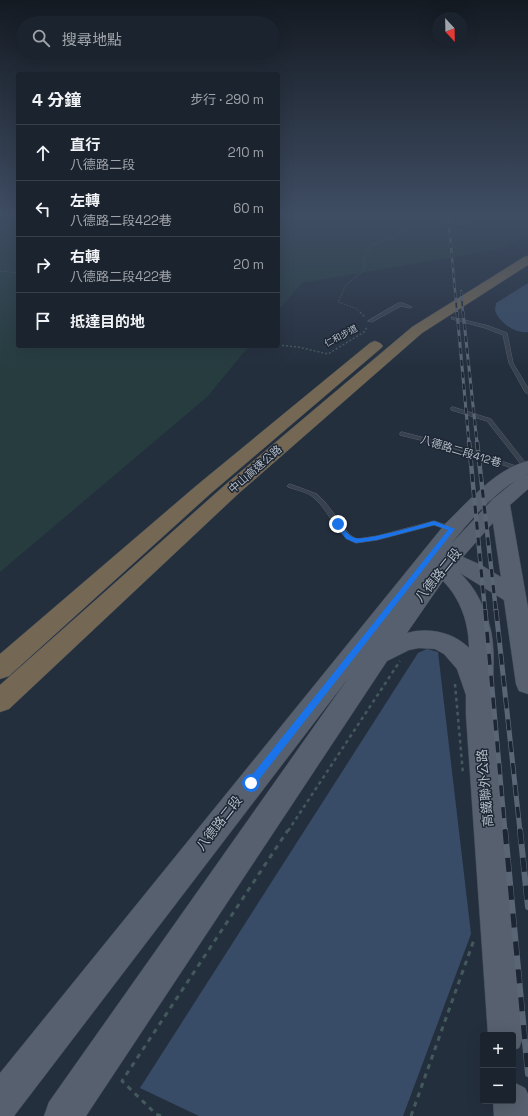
<!DOCTYPE html>
<html lang="zh-TW">
<head>
<meta charset="utf-8">
<style>
  :root { --surface:#1b232e; --page:#242b36; --text:#f1f3f6; --muted:#a0a4aa; --line:#39404a }
  body { margin:0; font-family:"Space Grotesk","Noto Sans TC",sans-serif; background:var(--page); color:var(--text) }
  .controls { position:absolute; right:12px; bottom:12px; display:grid; overflow:hidden; border-radius:4px; box-shadow:0 4px 16px #0002 }
  .controls button { width:36px; height:36px; display:grid; place-items:center; padding:0; border:0; border-bottom:1px solid var(--line); background:var(--surface); color:var(--text); font:20px sans-serif }
  .compass { position:absolute; left:432px; top:12px; width:36px; height:36px; border-radius:50%; background:var(--surface); box-shadow:0 4px 16px #0002; rotate:158deg }
  .stop { position:absolute; width:12px; height:12px; margin:-9px; border:3px solid #1a73e8; border-radius:50%; background:#fff }
  .stop.end { background:#1a73e8; border-color:#fff; box-shadow:0 1px 4px #0008 }
  .list { margin:0; padding:0; list-style:none }
  h2 { display:flex; justify-content:space-between; align-items:center; height:52px; margin:0; padding:0 16px; font-size:17px }
  h2 small { font-size:13px; font-weight:400; color:var(--muted) }
  .list li { display:grid; grid-template-columns:26px 1fr auto; gap:12px; align-items:center; box-sizing:border-box; height:56px; padding:0 16px; border-top:1px solid var(--line) }
  .list b { display:block; font-size:15px; white-space:nowrap }
  .list p { margin:0; font-size:13px; white-space:nowrap; color:var(--muted) }
  .list em { font-size:13px; font-style:normal; color:var(--muted) }
  .icon { flex:none; width:22px; height:22px; fill:none; stroke:currentColor; stroke-width:2; stroke-linecap:round; stroke-linejoin:round }
  .map { position:relative; flex:none; width:528px; height:1116px; overflow:hidden }
  .search { position:absolute; background:var(--surface); box-shadow:0 4px 16px #0002; left:16px; top:16px; width:264px; height:44px; display:flex; align-items:center; gap:10px; box-sizing:border-box; padding:0 14px; border-radius:22px; color:var(--muted); font-size:15px }
  .panel { position:absolute; background:var(--surface); box-shadow:0 4px 16px #0002; left:16px; top:72px; width:264px; height:276px; border-radius:4px }
  .map>svg:first-child { display:block }
</style>
</head>
<body>
<div class="map">
<svg width="528" height="1116" viewBox="0 0 528 1116">
  <rect width="100%" height="100%" fill="#242f3e"/>
  <g fill="#263c3f">
    <path d="M278,213H528V235L501,249L302,283L278,311Z"/>
    <path d="M18,217V346H249L207,397L0,572V224Z"/>
  </g>
  <g fill="#394c67">
    <path d="M528,283V332C516,334 498,322 495,310C495,308 496,305 496,303Z"/>
    <path d="M427,649L438,652L471,934L403,1116H199L140,1088L418,653Z"/>
  </g>
  <g fill="none" stroke-linecap="round" stroke-linejoin="round">
    <g stroke="#565f6c" stroke-width="1">
      <g id="service">
        <path d="M428,213C433,213 436,216 440,218C446,220 453,222 459,222C471,222 477,213 487,213C482,216 478,219 473,221C459,228 440,223 428,213Z"/>
        <path d="M399,303H403L412,307L410,308L401,306L372,322L368,321Z"/>
        <path d="M452,317L489,326L507,333L513,363L528,388V394L525,392L509,363L503,335L485,328L452,319Z"/>
        <path d="M453,407L491,419L528,466V468H524L487,421L451,410V408Z"/>
        <path d="M402,432L456,446L522,468L523,469L520,471L518,470L452,448L400,435V433Z"/>
        <path d="M290,484L317,494L325,502L350,535L357,539L377,536L434,521L453,527L454,529L451,531L434,525L377,540L356,543C337,537 329,510 314,498C308,492 296,490 288,487L287,486L288,485Z"/>
      </g>
    </g>
    <g stroke="#414a57" stroke-width="1">
      <g id="primary">
        <path d="M528,461V474L526,475L528,474V489L510,505L528,608V694L519,691L516,684L504,600L460,573C476,588 486,609 491,631C497,660 490,691 493,721C503,826 513,930 524,1035L519,1048L513,1050V1035H488L466,715V695L457,669L444,654L435,649L419,648L409,650L387,661L86,1116H44L49,1102L349,677L14,1116H0V1073L445,524C468,502 495,469 528,461ZM515,481L493,499L451,544C467,524 493,494 515,481ZM493,523L501,577L481,565L463,557ZM443,581C461,599 469,624 469,648C453,632 428,627 407,633Z"/>
        <path d="M513,1082L525,1088L528,1094V1116H494L493,1101H513Z"/>
      </g>
    </g>
    <g stroke="#434c59" stroke-width="1">
      <g id="motorway">
        <path d="M528,256V265L422,333L239,493L9,709L0,712V685L225,485L412,327L524,257Z"/>
        <path d="M375,341L380,343L383,346L380,349L210,494L9,676L0,679V654L196,486L370,343Z"/>
      </g>
    </g>
    <g stroke="#44595c" stroke-width="1" stroke-dasharray="1.5 1.5" stroke-linecap="butt">
      <path d="M380,213C393,215 407,216 414,228"/>
      <path d="M0,271L18,273"/>
      <path d="M361,313L355,308L338,302L346,285L364,270L365,267L363,260L370,246L398,236L401,232L406,230L434,224"/>
    </g>
    <g stroke="#44595c" stroke-width="1.5" stroke-dasharray="2 2" stroke-linecap="butt">
      <path d="M360,312L365,317"/>
      <path d="M278,345L298,347L328,354L364,332L367,327"/>
    </g>
    <g stroke="#44595c" stroke-width="2.5" stroke-dasharray="3.5 3.5" stroke-linecap="butt">
      <path d="M455,684L463,774"/>
      <path d="M288,831L400,661"/>
    </g>
    <g stroke="#44595c" stroke-width="3" stroke-dasharray="5 5" stroke-linecap="butt">
      <path d="M161,1116L156,1114L122,1081L288,830"/>
      <path d="M411,1116L475,937"/>
    </g>
    <use href="#service" fill="#38414e" fill-rule="evenodd"/>
    <use href="#primary" fill="#56606e" fill-rule="evenodd"/>
    <use href="#motorway" fill="#746855" fill-rule="evenodd"/>
    <g stroke="#5a6575" stroke-width="2.5">
      <g id="rail-far4">
        <path d="M448,213L457,313"/>
        <path d="M461,291L463,313"/>
      </g>
    </g>
    <g stroke="#5a6575" stroke-width="3">
      <g id="rail-far3">
        <path d="M457,312L469,443"/>
        <path d="M463,312L477,443"/>
      </g>
    </g>
    <g stroke="#5a6575" stroke-width="4.5">
      <g id="rail-far2">
        <path d="M469,442L485,611"/>
        <path d="M477,442L496,611"/>
      </g>
    </g>
    <g stroke="#5a6575" stroke-width="5">
      <g id="rail-far1">
        <path d="M485,610L505,831"/>
        <path d="M496,610L520,831"/>
      </g>
    </g>
    <g stroke="#5a6575" stroke-width="6">
      <g id="rail">
        <path d="M505,830L528,1074"/>
        <path d="M520,830L528,907"/>
      </g>
    </g>
    <use href="#rail-far4" stroke="#1d2633" stroke-width="1.5" stroke-dasharray="5" stroke-linecap="butt"/>
    <use href="#rail-far3" stroke="#1d2633" stroke-width="2" stroke-dasharray="6" stroke-linecap="butt"/>
    <use href="#rail-far2" stroke="#1d2633" stroke-width="3" stroke-dasharray="8" stroke-linecap="butt"/>
    <use href="#rail-far1" stroke="#1d2633" stroke-width="3.5" stroke-dasharray="11" stroke-linecap="butt"/>
    <use href="#rail" stroke="#1d2633" stroke-width="5" stroke-dasharray="14" stroke-linecap="butt"/>
  </g>
  <linearGradient id="sky" x2="0" y2="1"><stop stop-color="#141a22"/><stop offset="0.58" stop-color="#3f4d63"/><stop offset="1" stop-color="#3f4d63" stop-opacity="0"/></linearGradient>
  <rect width="528" height="369" fill="url(#sky)"/>
  <path fill="#1a73e8" d="M434,521L455,529L254,786H248L247,783L248,780L448,530L434,525L377,540L356,543L346,539L335,524L336,523H340C344,528 348,536 355,538C366,541 420,525 434,521Z"/>
  <g text-anchor="middle" dominant-baseline="central" stroke-width="3" stroke-linejoin="round" paint-order="stroke">
    <g font-size="9" fill="#b4bcc9" stroke="#1d2633">
      <text transform="translate(341 336) rotate(-28)">仁和步道</text>
    </g>
    <g font-size="11" fill="#b4bcc9" stroke="#1d2633">
      <text transform="translate(461 451) rotate(17)">八德路二段412巷</text>
      <text transform="translate(255 469) rotate(-41)">中山高速公路</text>
    </g>
    <g font-size="13" fill="#b4bcc9" stroke="#1d2633">
      <text transform="translate(438 575) rotate(-51)">八德路二段</text>
      <text transform="translate(485 788) rotate(-95)">高鐵聯外公路</text>
      <text transform="translate(219 823) rotate(-52)">八德路二段</text>
    </g>
  </g>
</svg>
<div class="controls">
<button>+</button>
<button>−</button>
</div>
<svg class="compass" viewBox="-18 -18 36 36"><path d="M0-13l5 13h-10z" fill="#e53935"/><path d="M0 13l5-13h-10z" fill="#a0a4aa"/></svg>
<div class="stop" style="left:251px;top:783px"></div>
<div class="stop end" style="left:338px;top:524px"></div>
<div class="search"><svg class="icon" aria-label="search" viewBox="0 0 24 24"><circle cx="10" cy="10" r="6"/><path d="M15 15l6 6"/></svg>搜尋地點</div>
<section class="panel">
<h2>4 分鐘<small>步行 · 290 m</small></h2>
<ul class="list">
<li><svg class="icon" aria-label="ahead" viewBox="0 0 24 24"><path d="M12 20V5M6 11l6-6 6 6"/></svg><div><b>直行</b><p>八德路二段</p></div><em>210 m</em></li>
<li><svg class="icon" aria-label="left" viewBox="0 0 24 24"><path d="M17 20v-9H6M10 6l-5 5 5 5"/></svg><div><b>左轉</b><p>八德路二段422巷</p></div><em>60 m</em></li>
<li><svg class="icon" aria-label="right" viewBox="0 0 24 24"><path d="M7 20v-9h11M14 6l5 5-5 5"/></svg><div><b>右轉</b><p>八德路二段422巷</p></div><em>20 m</em></li>
<li><svg class="icon" aria-label="arrive" viewBox="0 0 24 24"><path d="M6 21V4h12l-3 4 3 4H6"/></svg><div><b>抵達目的地</b></div></li>
</ul>
</section>
</div>
</body>
</html>
